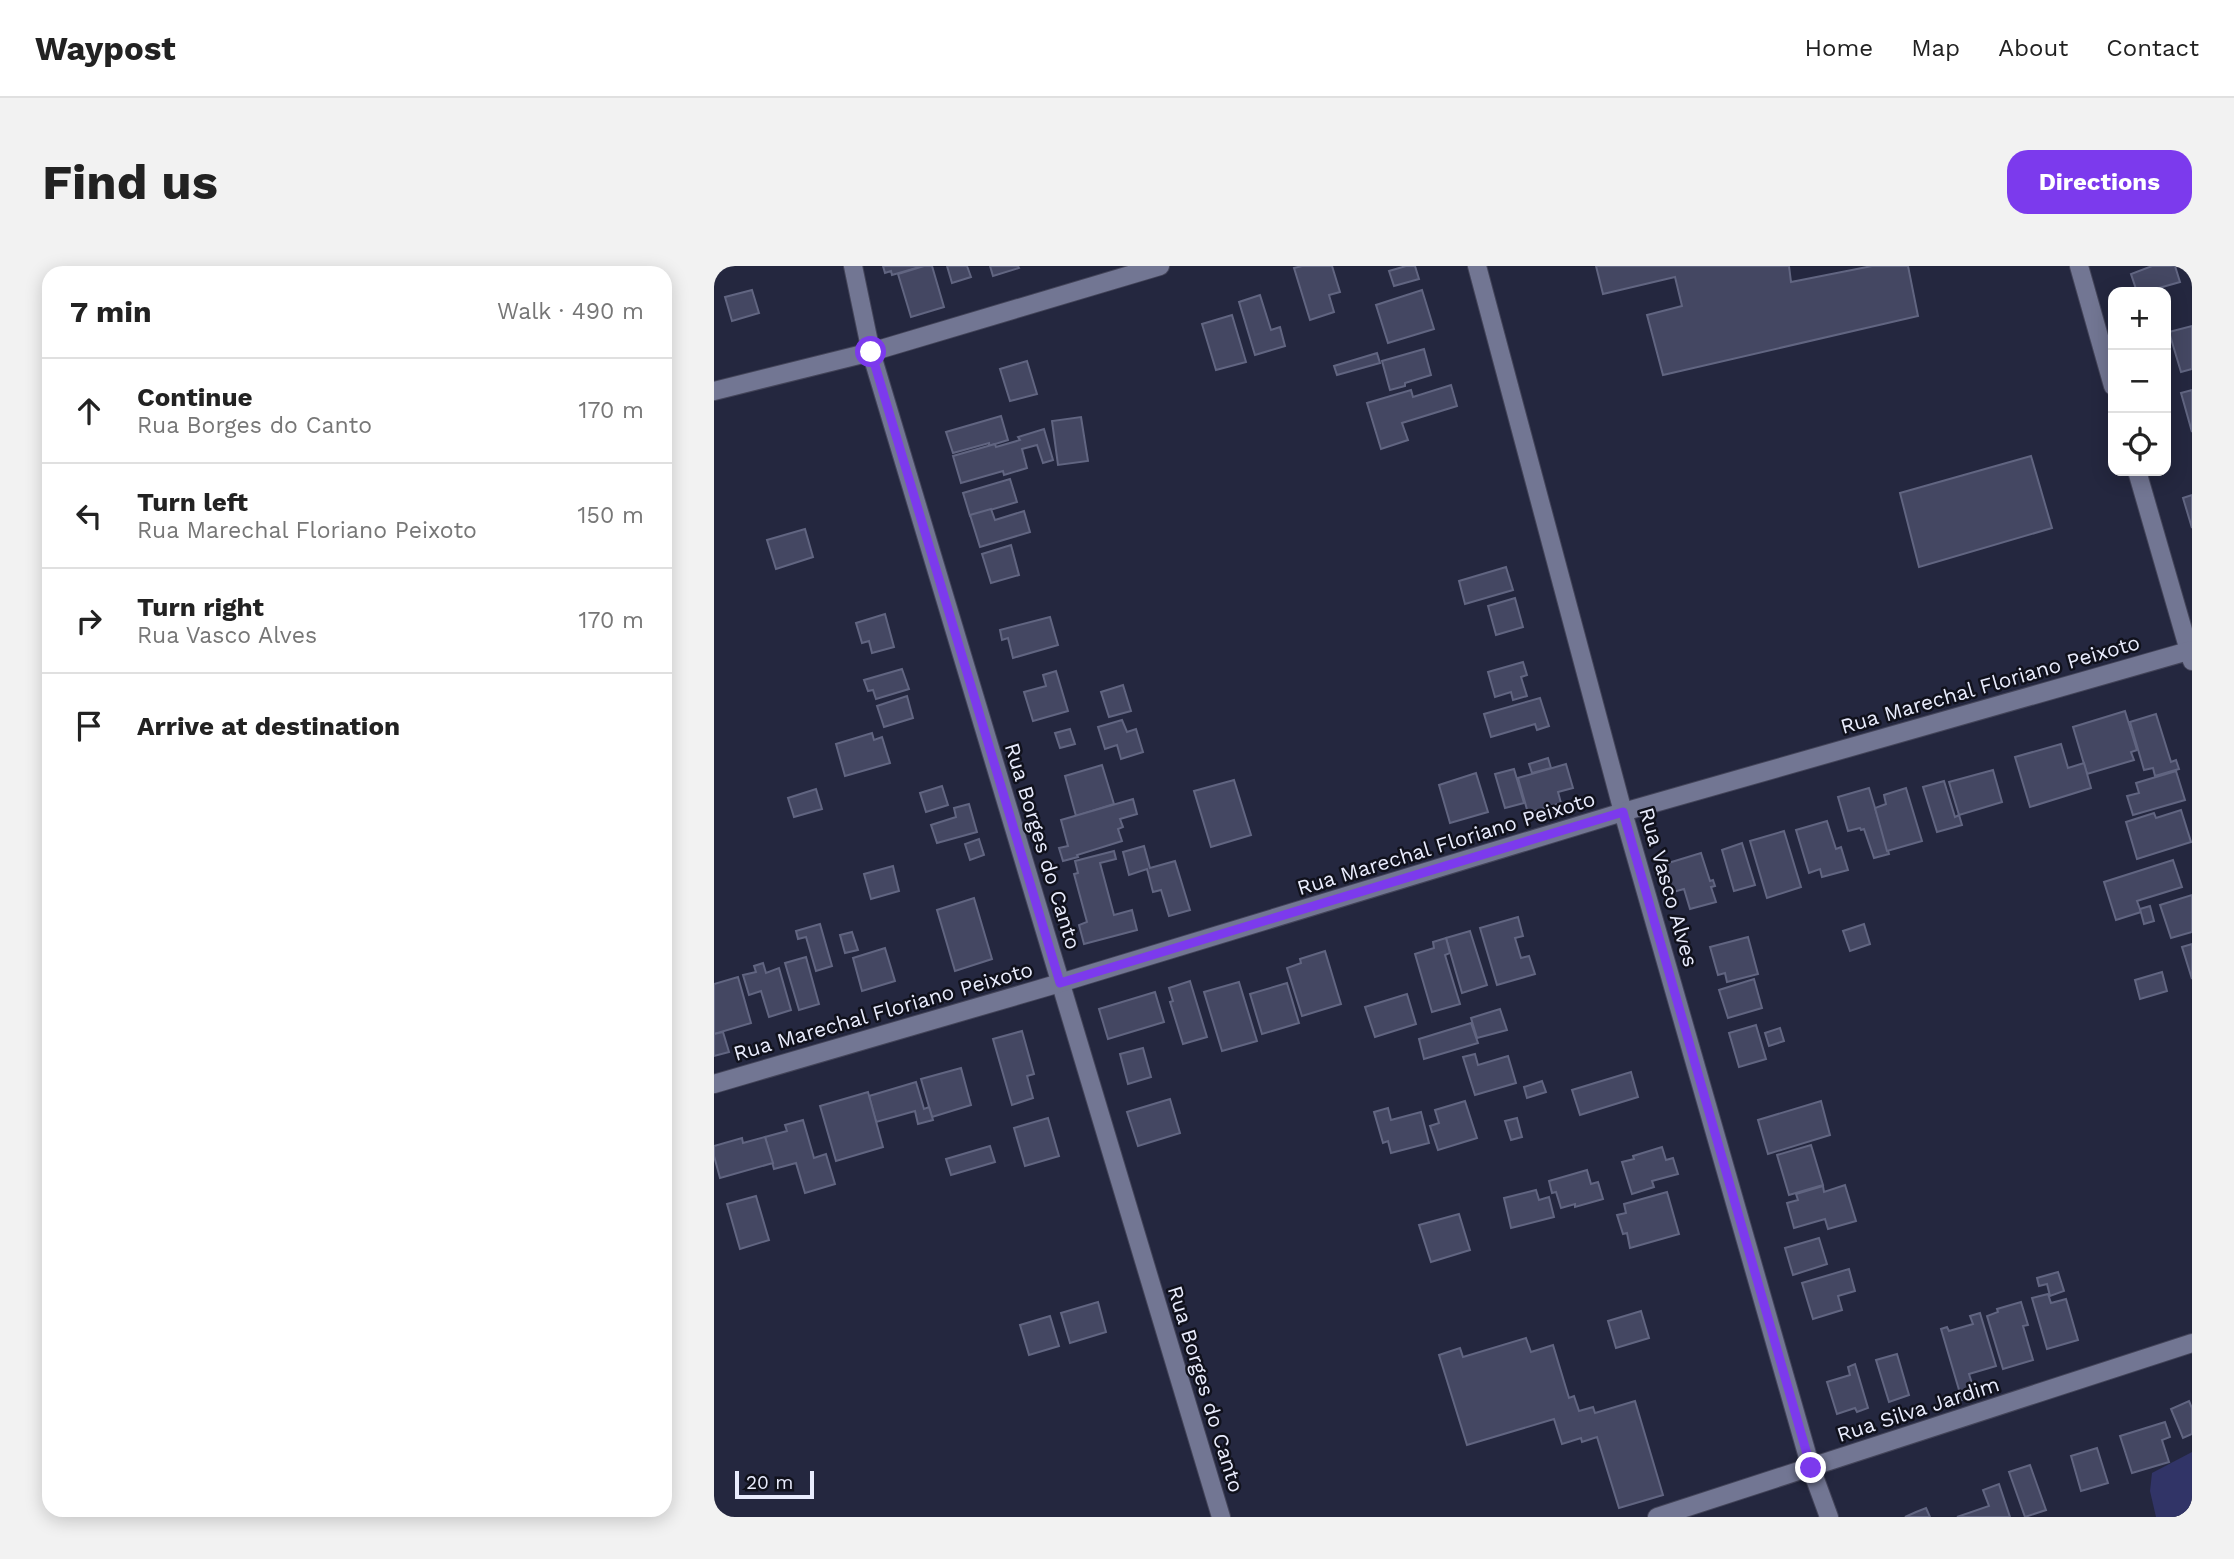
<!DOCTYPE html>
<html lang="en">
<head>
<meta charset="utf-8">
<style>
  :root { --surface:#fff; --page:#f2f2f2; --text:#222; --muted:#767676; --line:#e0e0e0; --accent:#7c3aed }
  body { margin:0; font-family:"Work Sans",sans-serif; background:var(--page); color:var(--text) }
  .controls { position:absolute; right:21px; top:21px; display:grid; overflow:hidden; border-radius:14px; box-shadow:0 4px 18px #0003 }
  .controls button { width:63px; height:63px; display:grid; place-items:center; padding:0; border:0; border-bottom:2px solid var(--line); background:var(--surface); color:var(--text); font:35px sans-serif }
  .scale { position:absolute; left:21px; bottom:18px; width:79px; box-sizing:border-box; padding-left:7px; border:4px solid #e9ecfd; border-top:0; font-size:19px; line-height:24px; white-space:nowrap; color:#e9ecfd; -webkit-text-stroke:5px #10111c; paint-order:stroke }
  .stop { position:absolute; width:21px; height:21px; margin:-16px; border:5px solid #7c3aed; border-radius:50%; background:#fff }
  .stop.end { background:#7c3aed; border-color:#fff; box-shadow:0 2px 7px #0008 }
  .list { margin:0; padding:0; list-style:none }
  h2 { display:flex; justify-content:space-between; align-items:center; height:91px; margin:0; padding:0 28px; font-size:30px }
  h2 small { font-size:23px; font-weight:400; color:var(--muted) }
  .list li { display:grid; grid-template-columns:46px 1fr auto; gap:21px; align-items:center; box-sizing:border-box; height:105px; padding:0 28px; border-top:2px solid var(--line) }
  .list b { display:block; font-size:26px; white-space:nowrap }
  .list p { margin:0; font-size:23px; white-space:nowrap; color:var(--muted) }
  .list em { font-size:23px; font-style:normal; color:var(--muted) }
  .icon { flex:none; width:38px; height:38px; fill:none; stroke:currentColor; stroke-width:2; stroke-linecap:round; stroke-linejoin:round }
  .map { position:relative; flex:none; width:1478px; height:1251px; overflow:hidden; border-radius:21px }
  header { display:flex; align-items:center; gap:42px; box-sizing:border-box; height:98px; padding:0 35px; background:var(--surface); border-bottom:2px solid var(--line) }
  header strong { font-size:33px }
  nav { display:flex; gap:38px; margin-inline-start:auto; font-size:24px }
  .intro { display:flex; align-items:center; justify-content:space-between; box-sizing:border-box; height:168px; padding:0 42px }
  h1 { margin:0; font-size:49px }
  .button { padding:18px 32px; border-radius:21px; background:var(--accent); color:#fff; font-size:24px; font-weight:700 }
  main { display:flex; gap:42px; padding:0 42px }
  aside { flex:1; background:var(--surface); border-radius:21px; box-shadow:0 4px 18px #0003 }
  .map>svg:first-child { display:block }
</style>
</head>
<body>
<header>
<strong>Waypost</strong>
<nav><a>Home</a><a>Map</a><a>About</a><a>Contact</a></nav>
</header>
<div class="intro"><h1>Find us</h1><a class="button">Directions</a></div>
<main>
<aside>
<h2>7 min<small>Walk · 490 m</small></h2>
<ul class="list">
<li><svg class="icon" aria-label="ahead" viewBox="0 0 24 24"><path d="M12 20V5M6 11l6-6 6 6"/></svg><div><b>Continue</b><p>Rua Borges do Canto</p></div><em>170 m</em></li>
<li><svg class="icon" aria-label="left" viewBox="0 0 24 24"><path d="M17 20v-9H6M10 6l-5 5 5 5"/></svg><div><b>Turn left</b><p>Rua Marechal Floriano Peixoto</p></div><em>150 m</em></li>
<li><svg class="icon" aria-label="right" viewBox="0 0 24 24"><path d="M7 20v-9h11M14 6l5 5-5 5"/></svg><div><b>Turn right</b><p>Rua Vasco Alves</p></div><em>170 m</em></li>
<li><svg class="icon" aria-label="arrive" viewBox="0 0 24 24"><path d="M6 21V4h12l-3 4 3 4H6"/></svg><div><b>Arrive at destination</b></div></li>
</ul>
</aside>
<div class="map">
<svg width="1478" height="1251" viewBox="0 0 1478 1251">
  <rect width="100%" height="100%" fill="#24273f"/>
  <path fill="#313467" d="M1478,1186V1251H1442L1436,1225L1438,1207Z"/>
  <g fill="#444762" stroke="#616581" stroke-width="2">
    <path d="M169,0H209L178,9L177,5L171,7Z"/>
    <path d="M210,0H218L230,41L197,51L184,8Z"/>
    <path d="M233,0H253L257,11L238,17Z"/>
    <path d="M276,0H304L305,2L279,10Z"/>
    <path d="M588,0H618L626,26L615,29L620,46L596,54L580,2Z"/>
    <path d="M692,0H701L705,13L680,20L675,5Z"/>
    <path d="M882,0H1075L1077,16L1158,0H1194L1204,50L949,109L933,49L968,40L961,11L889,28Z"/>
    <path d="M1438,0H1461L1466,16L1431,26H1423L1417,8Z"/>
    <path d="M38,24L45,47L18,55L11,31Z"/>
    <path d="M708,24L720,63L674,77L662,39Z"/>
    <path d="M546,29L557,64L566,61L571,80L541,89L525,36Z"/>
    <path d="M518,49L532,96L502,104L488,58Z"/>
    <path d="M1478,60V103L1467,106L1455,66Z"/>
    <path d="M710,83L717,109L691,117V120L676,124L668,95Z"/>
    <path d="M663,87L666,97L623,109L620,100Z"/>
    <path d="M313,95L323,128L296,135L286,103Z"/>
    <path d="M737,119L743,140L688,157L694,174L667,183L653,137L697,124L699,131Z"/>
    <path d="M1478,124V166L1467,127Z"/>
    <path d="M287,150L294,174L275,180V177L239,187L232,166Z"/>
    <path d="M367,151L374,195L344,199L338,155Z"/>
    <path d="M330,163L339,194L329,197L323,179L308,183L313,202L290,209L289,205L247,217L239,190L281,178L282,181L306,174L304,171Z"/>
    <path d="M1317,190L1338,262L1205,301L1186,227Z"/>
    <path d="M296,213L303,236L256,250L249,227Z"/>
    <path d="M1478,229V262L1469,232Z"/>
    <path d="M277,243L281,254L310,245L316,266L266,281L256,249Z"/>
    <path d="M91,263L99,291L62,303L53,274Z"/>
    <path d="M297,279L305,309L277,317L268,288Z"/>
    <path d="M792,301L799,324L751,338L745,315Z"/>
    <path d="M801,332L809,361L782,369L774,340Z"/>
    <path d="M171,348L180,381L158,387L155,375L148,377L142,357Z"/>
    <path d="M336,351L344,379L299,392L294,372L288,374L286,364Z"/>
    <path d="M809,396L813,409L807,411L813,430L799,434L797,426L781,431L774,406Z"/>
    <path d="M188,403L195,423L162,433L159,424L154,425L150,414Z"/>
    <path d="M342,405L354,445L319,455L310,426L332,420L329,409Z"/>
    <path d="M409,419L417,445L395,451L387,426Z"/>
    <path d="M193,430L199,452L170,461L163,440Z"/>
    <path d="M826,432L835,460L823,464L821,458L777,471L770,448Z"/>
    <path d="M1411,445L1423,484L1417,486L1420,494L1373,508L1359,461Z"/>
    <path d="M1442,448L1457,496L1462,494L1465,503L1441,510L1439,502L1430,504L1416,456Z"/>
    <path d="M408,454L413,466L422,463L429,486L407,493L403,479L391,483L384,461Z"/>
    <path d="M356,463L361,478L346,482L341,467Z"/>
    <path d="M158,467L160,474L168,471L176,497L131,510L122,478Z"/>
    <path d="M1347,478L1354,502L1370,497L1377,522L1316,541L1301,491Z"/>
    <path d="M834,492L837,502L818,507L815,498Z"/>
    <path d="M852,498L859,522L844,526L847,537L814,547L804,512Z"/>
    <path d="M388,499L400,538L362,550L351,510Z"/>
    <path d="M800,503L810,537L791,542L781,508Z"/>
    <path d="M1279,504L1288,536L1245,549L1235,516Z"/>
    <path d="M1462,505L1471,534L1419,549L1413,530L1425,527L1422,517Z"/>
    <path d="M762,507L774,546L736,557L725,519Z"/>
    <path d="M520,514L537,569L497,581L480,525Z"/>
    <path d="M1230,515L1241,551L1245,549L1248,559L1223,566L1209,521Z"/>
    <path d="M228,520L234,539L212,546L206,527Z"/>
    <path d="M1155,522L1175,588L1160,592L1150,563L1147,564L1146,562L1134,565L1124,531Z"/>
    <path d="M1192,522L1208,575L1173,585L1161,542L1172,538L1170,529Z"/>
    <path d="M102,523L108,543L80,551L74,532Z"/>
    <path d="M419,533L423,548L406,553L409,561L404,563L408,575L363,589L364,591L349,595L345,582L354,580L347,554Z"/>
    <path d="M255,538L263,566L223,577L217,559L242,551L240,542Z"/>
    <path d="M1467,544L1477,576L1423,593L1412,556L1440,547L1442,552Z"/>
    <path d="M1113,555L1122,583L1127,581L1134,604L1108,611L1106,603L1095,607L1082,564Z"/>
    <path d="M1070,565L1087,621L1053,632L1036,575Z"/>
    <path d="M265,573L270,589L256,594L251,578Z"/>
    <path d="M1028,577L1041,619L1020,625L1008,584Z"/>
    <path d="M430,580L436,602L461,595L476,644L455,650L447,624L439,626L433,603L415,609L409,586Z"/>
    <path d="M400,585L402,593L386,597L400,649L418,644L423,664L370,678L365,659L373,656L360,608L364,607L361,595Z"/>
    <path d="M987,587L996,615L999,614L1001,620L997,621L1002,636L976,643L970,623L959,626L951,598Z"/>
    <path d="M1459,594L1468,621L1423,635L1427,646L1402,654L1390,616Z"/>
    <path d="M179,600L185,625L157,633L150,608Z"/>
    <path d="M1478,629V666L1457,672L1446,639Z"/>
    <path d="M260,632L278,693L241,705L223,644Z"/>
    <path d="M1436,640L1440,655L1430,658L1426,643Z"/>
    <path d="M804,651L809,670L801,672L807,692L815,690L821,708L783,719L766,662Z"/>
    <path d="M106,658L118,700L102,705L92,671L84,673L82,665Z"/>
    <path d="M1150,658L1156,678L1136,685L1129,665Z"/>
    <path d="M756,665L773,719L748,727L732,672Z"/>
    <path d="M138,666L144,684L131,687L126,669Z"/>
    <path d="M1034,671L1044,708L1013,716L1011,707L1004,709L996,681Z"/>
    <path d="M732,672L736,687L731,689L746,738L718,746L701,688L720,682L719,676Z"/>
    <path d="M1478,678V713L1468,681Z"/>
    <path d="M171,682L181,715L148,725L139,692Z"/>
    <path d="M611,685L627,738L588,750L573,702L587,697L586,693Z"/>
    <path d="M92,691L105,738L85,744L71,697Z"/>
    <path d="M49,697L52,707L65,702L77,744L55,751L47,725L35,729L29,709L42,706L40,700Z"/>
    <path d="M1448,706L1453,725L1426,733L1421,714Z"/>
    <path d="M24,711L37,757L0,768V718Z"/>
    <path d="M1040,713L1048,742L1014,752L1005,724Z"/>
    <path d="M476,715L493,771L469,778L456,736L459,735L455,722Z"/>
    <path d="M525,716L543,775L508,785L490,726Z"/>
    <path d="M573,717L585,757L548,768L536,728Z"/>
    <path d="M441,726L450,756L394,773L385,743Z"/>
    <path d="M693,728L702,758L661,771L651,741Z"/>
    <path d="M786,743L793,764L763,772L757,752Z"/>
    <path d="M757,757L764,777L710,793L705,773Z"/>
    <path d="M1042,759L1052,793L1025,801L1015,767Z"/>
    <path d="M1066,762L1070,775L1055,780L1051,767Z"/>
    <path d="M308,765L320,808L313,810L319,832L298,839L279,773Z"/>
    <path d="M9,766L15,786L0,790V768Z"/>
    <path d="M429,782L437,811L414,818L406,788Z"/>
    <path d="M761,788L764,799L794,790L802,817L761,829L749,791Z"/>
    <path d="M247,802L257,839L218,851L207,813Z"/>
    <path d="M917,806L924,831L866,849L858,824Z"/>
    <path d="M828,815L832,826L813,832L810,821Z"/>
    <path d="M202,816L210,843L215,841L219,854L204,858L201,845L162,856L155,830Z"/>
    <path d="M154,826L169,881L122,895L106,840Z"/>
    <path d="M456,833L466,867L424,880L413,846Z"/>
    <path d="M751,835L763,872L724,884L716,860L725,857L721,844Z"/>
    <path d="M1107,835L1116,869L1054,888L1044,854Z"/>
    <path d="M674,842L677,854L707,846L715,877L677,887L674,875L669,877L660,846Z"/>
    <path d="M334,852L345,890L311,900L300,862Z"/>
    <path d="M803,852L808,871L797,874L791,855Z"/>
    <path d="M89,854L100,892L112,888L121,918L91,927L82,897L60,903L51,871L73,865L71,859Z"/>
    <path d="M51,871L59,897L6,912L0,890V880L28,872L29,877Z"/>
    <path d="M1097,879L1109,919L1075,929L1063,889Z"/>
    <path d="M276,880L281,896L237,909L232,893Z"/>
    <path d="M948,881L952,894L959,892L964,908L938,915L940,921L918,928L908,896L920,893L919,890Z"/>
    <path d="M873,904L877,918L884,916L889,933L861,941V938L847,942L842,926L838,927L835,915Z"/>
    <path d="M1131,919L1142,955L1114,963L1111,953L1080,962L1073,937L1084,934L1082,928L1109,920L1110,926Z"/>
    <path d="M822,924L825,934L835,931L840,951L797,962L790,932Z"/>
    <path d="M953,926L965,968L916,982L913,967L909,968L903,949L912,947L910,938Z"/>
    <path d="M42,930L55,974L26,983L13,938Z"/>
    <path d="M745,948L756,984L717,996L705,959Z"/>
    <path d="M1105,972L1113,998L1079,1009L1071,982Z"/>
    <path d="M1135,1003L1141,1025L1124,1030L1128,1044L1099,1053L1088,1017Z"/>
    <path d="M1344,1006L1350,1025L1336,1030L1333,1018L1325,1020L1323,1012Z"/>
    <path d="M1334,1028L1337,1037L1352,1033L1364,1074L1333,1083L1318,1032Z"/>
    <path d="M384,1036L392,1066L356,1077L347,1047Z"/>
    <path d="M1307,1036L1314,1059L1309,1060L1319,1094L1289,1103L1273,1050L1284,1046L1283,1043Z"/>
    <path d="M927,1045L935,1072L902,1082L894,1055Z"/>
    <path d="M1266,1047L1282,1100L1255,1108L1262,1130L1248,1134L1227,1063L1233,1061L1235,1065L1259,1058L1256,1050Z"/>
    <path d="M336,1050L345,1080L315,1089L306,1059Z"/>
    <path d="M812,1072L817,1086L839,1079L855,1132L860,1130L865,1145L879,1141L881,1147L921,1135L949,1229L905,1242L883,1171L868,1176L867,1172L848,1178L840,1153L753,1179L725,1089L746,1082L749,1091Z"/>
    <path d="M1183,1088L1195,1129L1175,1136L1162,1094Z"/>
    <path d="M1141,1098L1154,1142L1143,1146L1141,1142L1123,1148L1113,1116L1136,1109L1134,1101Z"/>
    <path d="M1475,1135L1478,1142V1168L1469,1172L1457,1143Z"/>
    <path d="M1451,1156L1456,1171L1448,1174L1455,1196L1418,1207L1406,1170Z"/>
    <path d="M1383,1182L1394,1217L1367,1225L1357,1190Z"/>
    <path d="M1316,1199L1332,1244L1311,1251L1295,1206Z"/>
    <path d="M1285,1218L1296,1251H1243L1275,1240L1269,1224Z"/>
    <path d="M1212,1242L1216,1251H1191L1202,1246Z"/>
  </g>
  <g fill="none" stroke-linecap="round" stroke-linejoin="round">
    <g stroke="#434459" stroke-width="20">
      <g id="minor">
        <path d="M139,0L157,86L507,1251"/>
        <path d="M763,0L909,546L1097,1202L1115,1251"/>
        <path d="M1365,0L1399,120"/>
        <path d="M0,125L157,86L446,0"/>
        <path d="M1423,205L1478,395"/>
        <path d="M0,818L346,717L909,546L1478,384"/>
        <path d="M943,1251L1478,1077"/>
      </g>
    </g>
    <use href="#minor" stroke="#727693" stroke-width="18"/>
  </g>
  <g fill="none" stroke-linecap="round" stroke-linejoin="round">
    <path stroke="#7c3aed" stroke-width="9" d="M157,86L346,717L909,546L1097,1202"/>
  </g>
  <g text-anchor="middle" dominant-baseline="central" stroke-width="5" stroke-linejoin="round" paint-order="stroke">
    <g font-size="21" fill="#e9ecfd" stroke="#10111c">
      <text transform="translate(1276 418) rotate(-16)">Rua Marechal Floriano Peixoto</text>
      <text transform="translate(732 577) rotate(-17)">Rua Marechal Floriano Peixoto</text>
      <text transform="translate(329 580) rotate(73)">Rua Borges do Canto</text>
      <text transform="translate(955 621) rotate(74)">Rua Vasco Alves</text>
      <text transform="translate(169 745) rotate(-16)">Rua Marechal Floriano Peixoto</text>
      <text transform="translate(492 1123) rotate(73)">Rua Borges do Canto</text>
      <text transform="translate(1204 1143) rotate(-18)">Rua Silva Jardim</text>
    </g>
  </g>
</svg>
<div class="controls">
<button>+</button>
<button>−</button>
<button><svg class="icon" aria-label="locate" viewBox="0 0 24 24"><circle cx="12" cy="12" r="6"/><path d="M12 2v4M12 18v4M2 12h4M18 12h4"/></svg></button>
</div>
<div class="scale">20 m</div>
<div class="stop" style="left:157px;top:86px"></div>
<div class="stop end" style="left:1097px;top:1202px"></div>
</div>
</main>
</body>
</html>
